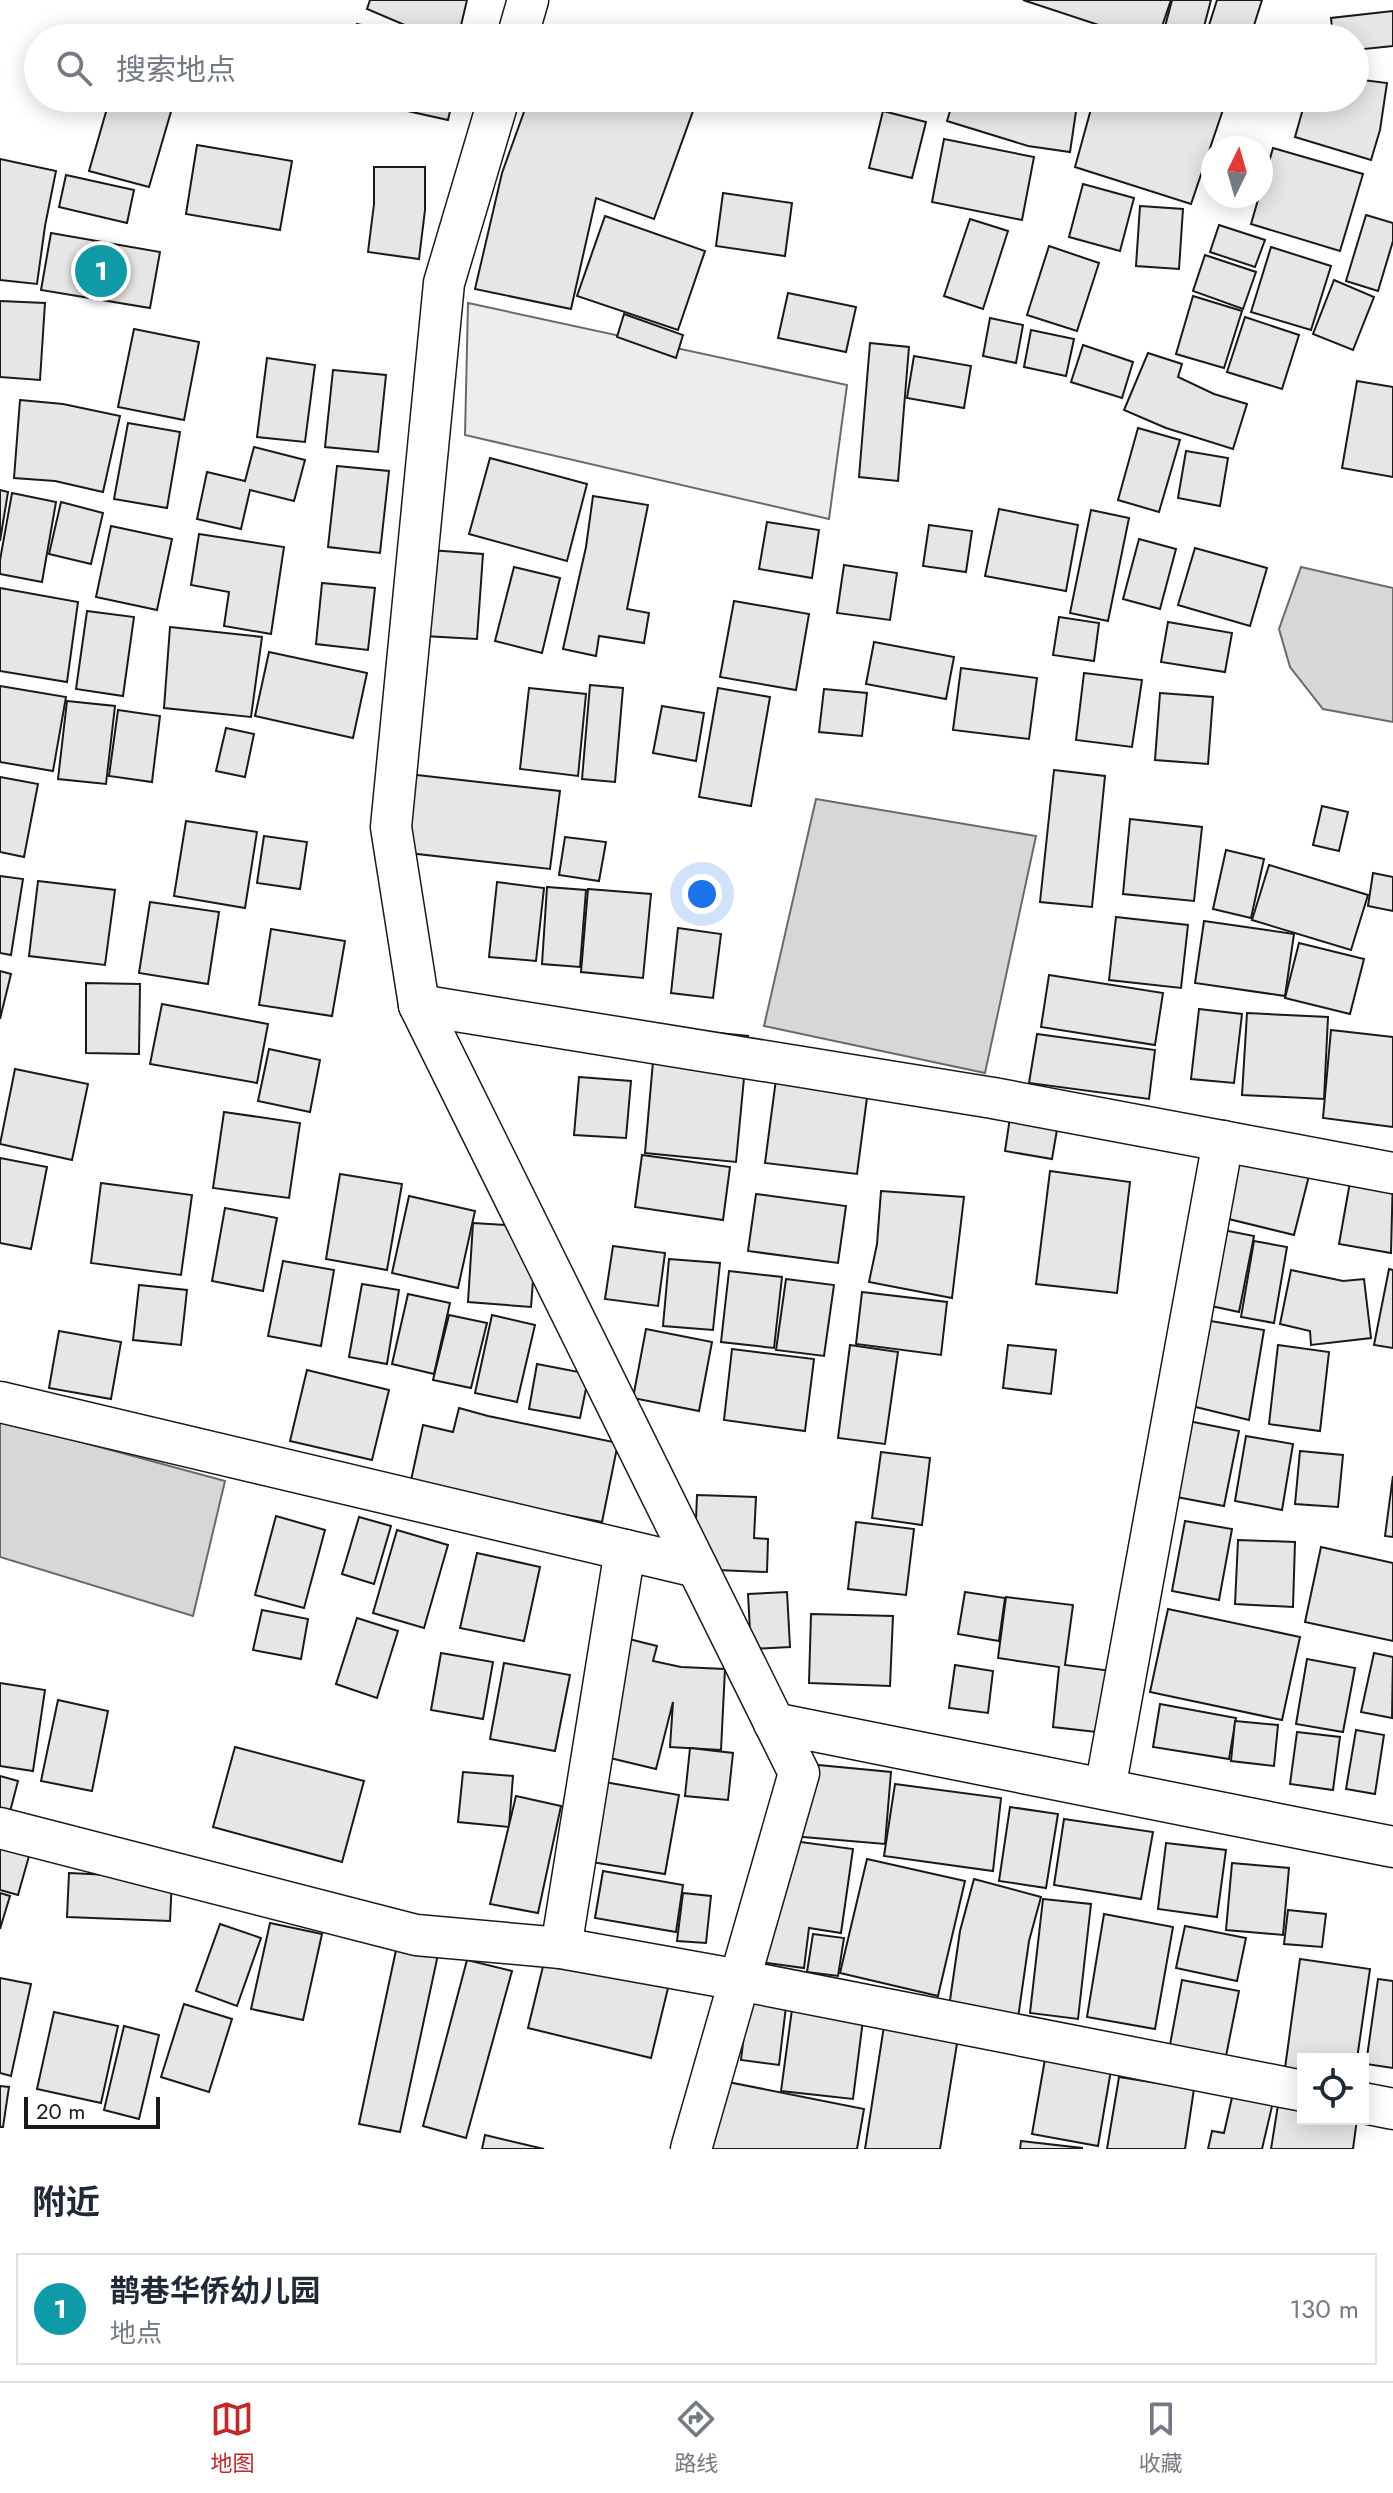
<!DOCTYPE html>
<html lang="zh">
<head>
<meta charset="utf-8">
<style>
  :root { --surface:#fff; --page:#f2f2f3; --text:#1f2937; --muted:#747a83; --line:#e0e1e3; --accent:#c62828 }
  body { margin:0; font-family:Jost,"Noto Sans SC",sans-serif; background:var(--page); color:var(--text) }
  .controls { position:absolute; right:24px; bottom:24px; display:grid; overflow:hidden; border-radius:0px; box-shadow:0 4px 20px #0003 }
  .controls button { width:72px; height:72px; display:grid; place-items:center; padding:0; border:0; border-bottom:2px solid var(--line); background:var(--surface); color:var(--text); font:40px sans-serif }
  .compass { position:absolute; left:1201px; top:136px; width:72px; height:72px; border-radius:50%; background:var(--surface); box-shadow:0 4px 20px #0003; rotate:5deg }
  .scale { position:absolute; left:24px; bottom:20px; width:136px; box-sizing:border-box; padding-left:8px; border:4px solid #1a1a1a; border-top:0; font-size:22px; line-height:28px; white-space:nowrap; color:#1a1a1a; -webkit-text-stroke:6px #fff; paint-order:stroke }
  .you { position:absolute; left:702px; top:894px; width:28px; height:28px; margin:-20px; border:6px solid #fff; border-radius:50%; background:#1a73e8; box-shadow:0 0 0 12px #1a73e833 }
  .badge { display:grid; place-items:center; width:52px; height:52px; border-radius:50%; background:var(--accent); color:#fff; font-size:26px; font-weight:700 }
  .pin { position:absolute; translate:-50% -50%; border:4px solid #fff; box-shadow:0 2px 8px #0006 }
  .list { margin:0; padding:0; list-style:none }
  h2 { display:flex; justify-content:space-between; align-items:center; height:104px; margin:0; padding:0 32px; font-size:34px }
  h2 small { font-size:26px; font-weight:400; color:var(--muted) }
  .list li { display:grid; grid-template-columns:52px 1fr auto; gap:24px; align-items:center; box-sizing:border-box; height:112px; margin:0 16px 16px; padding:0 16px; border:2px solid var(--line); border-radius:0px }
  .list b { display:block; font-size:30px; white-space:nowrap }
  .list p { margin:0; font-size:26px; white-space:nowrap; color:var(--muted) }
  .list em { font-size:26px; font-style:normal; color:var(--muted) }
  .icon { flex:none; width:44px; height:44px; fill:none; stroke:currentColor; stroke-width:2; stroke-linecap:round; stroke-linejoin:round }
  .map { position:relative; flex:none; width:1393px; height:2149px; overflow:hidden }
  .search { position:absolute; background:var(--surface); box-shadow:0 4px 20px #0003; left:24px; right:24px; top:24px; height:88px; display:flex; align-items:center; gap:20px; box-sizing:border-box; padding:0 28px; border-radius:44px; color:var(--muted); font-size:30px }
  .sheet { height:232px; background:var(--surface) }
  nav { display:flex; justify-content:space-around; align-items:center; box-sizing:border-box; height:112px; border-top:2px solid var(--line); background:var(--surface); font-size:22px; color:var(--muted) }
  nav a { display:grid; justify-items:center; gap:4px }
  nav .on { color:var(--accent) }
  .map>svg:first-child { display:block }
</style>
</head>
<body>
<div class="map">
<svg width="1393" height="2149" viewBox="0 0 1393 2149">
  <rect width="100%" height="100%" fill="#fff"/>
  <path fill="#ededed" stroke="#6a6a6a" stroke-width="2" d="M468,303L847,385L829,519L465,435Z"/>
  <g fill="#d7d7d7" stroke="#6a6a6a" stroke-width="2">
    <path d="M1301,567L1393,588V722L1323,709L1290,667L1279,629Z"/>
    <path d="M816,799L1036,836L985,1073L764,1026Z"/>
    <path d="M0,1420L225,1481L193,1616L0,1557Z"/>
  </g>
  <g fill="#e6e6e6" stroke="#1a1a1a" stroke-width="2">
    <path d="M370,0H467L458,38L407,26L367,9Z"/>
    <path d="M1023,0H1171L1158,38H1138Z"/>
    <path d="M1172,0H1211L1201,38H1162Z"/>
    <path d="M1217,0H1262L1250,38H1205Z"/>
    <path d="M1393,11V46L1355,50V38H1333L1331,18Z"/>
    <path d="M357,24L419,38H354Z"/>
    <path d="M1355,79L1387,83L1380,130L1371,160L1295,137L1306,98H1355Z"/>
    <path d="M110,98H175L149,187L89,171Z"/>
    <path d="M349,98H453L448,120Z"/>
    <path d="M529,98H656L693,111L654,219L596,198L571,309L475,289L502,173Z"/>
    <path d="M954,98H1078L1070,152L1028,146L947,121Z"/>
    <path d="M1094,98H1227L1191,204L1075,167Z"/>
    <path d="M883,111L926,122L912,178L869,168Z"/>
    <path d="M944,139L1034,157L1022,220L932,202Z"/>
    <path d="M197,145L292,161L280,230L186,214Z"/>
    <path d="M1273,148L1363,174L1340,251L1251,224Z"/>
    <path d="M0,159L56,171L45,226L37,284L0,280Z"/>
    <path d="M374,167H425V210L419,259L368,252L374,204Z"/>
    <path d="M66,175L134,190L127,223L59,207Z"/>
    <path d="M1083,184L1134,198L1120,251L1069,237Z"/>
    <path d="M723,193L792,203L785,256L716,246Z"/>
    <path d="M1140,206L1183,209L1179,269L1136,266Z"/>
    <path d="M1366,215L1393,223V241L1378,291L1346,281Z"/>
    <path d="M605,216L705,251L678,330L577,296Z"/>
    <path d="M970,219L1008,231L983,309L944,296Z"/>
    <path d="M1219,225L1265,240L1255,267L1210,252Z"/>
    <path d="M51,233L160,252L150,308L41,290Z"/>
    <path d="M1049,246L1099,263L1077,331L1027,315Z"/>
    <path d="M1271,247L1331,266L1311,330L1251,312Z"/>
    <path d="M1205,255L1256,272L1243,309L1193,291Z"/>
    <path d="M1334,280L1374,297L1353,350L1313,334Z"/>
    <path d="M788,293L856,307L846,352L778,338Z"/>
    <path d="M1193,296L1242,311L1224,368L1176,354Z"/>
    <path d="M0,301L45,303L40,380L0,377Z"/>
    <path d="M624,314L683,335L676,358L617,337Z"/>
    <path d="M1245,317L1299,335L1282,389L1227,372Z"/>
    <path d="M990,318L1023,325L1016,363L983,356Z"/>
    <path d="M134,329L199,342L184,420L118,407Z"/>
    <path d="M1031,330L1074,339L1066,376L1024,367Z"/>
    <path d="M870,343L909,347L898,481L859,477Z"/>
    <path d="M1083,345L1133,362L1122,398L1071,382Z"/>
    <path d="M1148,353L1182,364L1178,377L1214,394L1247,404L1233,449L1166,428L1124,410Z"/>
    <path d="M914,356L971,366L964,408L907,398Z"/>
    <path d="M267,358L315,365L305,442L257,437Z"/>
    <path d="M333,370L386,375L378,452L325,447Z"/>
    <path d="M1357,381L1393,387V477L1342,468Z"/>
    <path d="M20,400L63,404L120,416L103,492L55,481L14,478Z"/>
    <path d="M128,423L180,432L167,508L114,499Z"/>
    <path d="M1138,428L1180,440L1159,512L1118,500Z"/>
    <path d="M254,447L305,460L294,501L250,490L241,529L197,519L207,472L245,481Z"/>
    <path d="M1186,451L1228,458L1220,506L1178,498Z"/>
    <path d="M490,458L587,484L567,561L469,534Z"/>
    <path d="M337,466L389,471L380,553L328,547Z"/>
    <path d="M0,490L8,492L0,541Z"/>
    <path d="M12,493L56,502L42,582L0,574V560Z"/>
    <path d="M593,496L648,505L627,609L649,613L644,643L599,636L596,656L563,649L586,547Z"/>
    <path d="M61,502L103,513L91,564L49,554Z"/>
    <path d="M999,509L1078,525L1066,591L985,576Z"/>
    <path d="M1091,510L1129,518L1108,621L1070,613Z"/>
    <path d="M767,522L819,530L812,578L759,569Z"/>
    <path d="M929,525L972,531L966,572L923,566Z"/>
    <path d="M111,526L172,539L157,610L96,597Z"/>
    <path d="M199,534L284,547L271,634L224,626L229,592L191,585Z"/>
    <path d="M1139,539L1176,549L1160,609L1123,599Z"/>
    <path d="M1195,548L1267,568L1250,626L1178,605Z"/>
    <path d="M430,550L483,554L477,639L424,636Z"/>
    <path d="M844,565L897,573L890,620L837,613Z"/>
    <path d="M514,567L560,578L542,653L495,641Z"/>
    <path d="M322,583L375,588L368,650L316,644Z"/>
    <path d="M0,588L78,602L67,682L0,671Z"/>
    <path d="M734,601L809,614L796,690L720,677Z"/>
    <path d="M87,611L134,617L123,696L76,689Z"/>
    <path d="M1059,617L1099,623L1094,661L1053,655Z"/>
    <path d="M1168,622L1232,633L1225,672L1161,662Z"/>
    <path d="M170,627L262,637L251,717L164,708Z"/>
    <path d="M874,642L954,657L946,699L866,684Z"/>
    <path d="M269,652L367,673L353,738L255,716Z"/>
    <path d="M961,668L1037,678L1029,739L953,730Z"/>
    <path d="M1084,673L1142,680L1132,747L1076,740Z"/>
    <path d="M590,685L623,688L615,782L582,779Z"/>
    <path d="M0,686L66,697L53,771L0,762Z"/>
    <path d="M529,688L586,694L578,776L520,769Z"/>
    <path d="M718,688L770,697L751,806L699,797Z"/>
    <path d="M824,689L867,693L862,736L819,732Z"/>
    <path d="M1160,693L1213,697L1208,764L1155,760Z"/>
    <path d="M67,701L115,706L106,784L58,779Z"/>
    <path d="M662,706L704,713L696,761L653,753Z"/>
    <path d="M118,710L160,716L152,782L109,776Z"/>
    <path d="M226,728L254,734L245,777L216,771Z"/>
    <path d="M1054,770L1105,776L1092,907L1040,902Z"/>
    <path d="M408,774L560,791L550,869L400,852Z"/>
    <path d="M0,777L38,784L24,857L0,852Z"/>
    <path d="M1322,806L1348,812L1339,851L1313,845Z"/>
    <path d="M1130,819L1202,827L1194,901L1123,894Z"/>
    <path d="M186,821L257,832L245,908L174,896Z"/>
    <path d="M264,836L307,842L300,889L257,883Z"/>
    <path d="M565,837L606,842L599,881L559,875Z"/>
    <path d="M1226,850L1264,859L1251,918L1213,909Z"/>
    <path d="M1269,865L1368,895L1351,950L1252,920Z"/>
    <path d="M1373,873L1393,877V911L1368,906Z"/>
    <path d="M0,876L23,879L11,955L0,953Z"/>
    <path d="M38,881L115,890L105,965L29,956Z"/>
    <path d="M497,882L544,888L536,961L489,957Z"/>
    <path d="M547,887L586,890L580,967L542,964Z"/>
    <path d="M588,889L651,894L643,978L581,972Z"/>
    <path d="M150,902L219,912L208,984L139,973Z"/>
    <path d="M1116,917L1188,925L1181,988L1109,980Z"/>
    <path d="M1204,921L1294,934L1285,996L1195,983Z"/>
    <path d="M678,928L721,934L713,998L671,993Z"/>
    <path d="M271,929L345,941L332,1016L259,1005Z"/>
    <path d="M1299,943L1364,959L1350,1014L1285,998Z"/>
    <path d="M0,971L11,974L0,1019Z"/>
    <path d="M1049,975L1163,993L1155,1045L1041,1027Z"/>
    <path d="M86,983L140,984L139,1054L86,1053Z"/>
    <path d="M162,1004L268,1024L257,1083L150,1064Z"/>
    <path d="M1199,1009L1242,1014L1234,1083L1191,1079Z"/>
    <path d="M1247,1013L1328,1017L1324,1099L1242,1095Z"/>
    <path d="M656,1027L748,1036L736,1162L645,1153Z"/>
    <path d="M1331,1030L1393,1037V1127L1323,1118Z"/>
    <path d="M1037,1034L1155,1050L1149,1099L1029,1083Z"/>
    <path d="M269,1049L320,1060L310,1112L258,1101Z"/>
    <path d="M15,1069L88,1084L72,1160L0,1144Z"/>
    <path d="M579,1077L631,1081L626,1138L574,1135Z"/>
    <path d="M776,1079L868,1090L857,1174L765,1163Z"/>
    <path d="M1012,1104L1060,1112L1052,1159L1005,1151Z"/>
    <path d="M224,1112L300,1123L289,1198L213,1188Z"/>
    <path d="M1235,1135L1315,1152L1294,1235L1192,1210Z"/>
    <path d="M642,1155L730,1167L723,1220L635,1207Z"/>
    <path d="M0,1158L47,1167L31,1249L0,1243Z"/>
    <path d="M1353,1165L1393,1173L1391,1253L1339,1244Z"/>
    <path d="M1050,1171L1130,1182L1117,1293L1036,1284Z"/>
    <path d="M340,1174L402,1184L387,1270L326,1259Z"/>
    <path d="M101,1183L192,1195L181,1275L91,1263Z"/>
    <path d="M881,1191L964,1197L952,1298L869,1282L877,1244Z"/>
    <path d="M756,1194L846,1206L838,1263L748,1251Z"/>
    <path d="M409,1196L475,1211L458,1288L392,1273Z"/>
    <path d="M225,1208L277,1218L263,1291L212,1281Z"/>
    <path d="M473,1223L537,1227L531,1307L468,1302Z"/>
    <path d="M1203,1226L1254,1236L1239,1312L1188,1301Z"/>
    <path d="M1254,1241L1287,1247L1274,1323L1241,1317Z"/>
    <path d="M613,1246L665,1253L658,1306L605,1299Z"/>
    <path d="M669,1259L720,1263L713,1330L663,1326Z"/>
    <path d="M283,1261L334,1270L321,1346L268,1336Z"/>
    <path d="M1389,1269L1393,1270V1348L1374,1345Z"/>
    <path d="M1291,1270L1343,1281L1364,1279L1371,1338L1311,1345L1310,1331L1280,1324Z"/>
    <path d="M729,1271L782,1277L774,1348L721,1342Z"/>
    <path d="M786,1279L834,1285L824,1356L776,1350Z"/>
    <path d="M362,1284L399,1290L387,1364L349,1357Z"/>
    <path d="M139,1285L187,1290L181,1345L133,1340Z"/>
    <path d="M862,1292L947,1302L941,1355L856,1344Z"/>
    <path d="M408,1294L450,1303L434,1374L392,1364Z"/>
    <path d="M449,1315L487,1323L471,1388L433,1380Z"/>
    <path d="M492,1315L535,1325L517,1402L475,1393Z"/>
    <path d="M1181,1316L1264,1330L1249,1420L1167,1400Z"/>
    <path d="M646,1329L712,1342L699,1411L633,1398Z"/>
    <path d="M59,1331L121,1342L111,1399L49,1388Z"/>
    <path d="M850,1345L898,1352L885,1444L838,1438Z"/>
    <path d="M1008,1345L1056,1350L1051,1394L1003,1388Z"/>
    <path d="M1278,1345L1329,1352L1320,1431L1269,1424Z"/>
    <path d="M732,1349L814,1359L805,1431L724,1420Z"/>
    <path d="M537,1364L589,1374L580,1418L529,1409Z"/>
    <path d="M307,1370L389,1390L372,1460L290,1441Z"/>
    <path d="M459,1408L488,1416L618,1443L602,1522L410,1485L423,1425L453,1432Z"/>
    <path d="M1158,1415L1239,1431L1224,1506L1145,1491Z"/>
    <path d="M1246,1436L1293,1444L1282,1510L1235,1501Z"/>
    <path d="M1300,1451L1343,1455L1338,1507L1295,1504Z"/>
    <path d="M881,1452L930,1458L922,1525L872,1518Z"/>
    <path d="M1393,1476V1537L1385,1536Z"/>
    <path d="M697,1495L756,1497L754,1538L768,1539L767,1572L694,1569Z"/>
    <path d="M276,1516L325,1530L304,1608L255,1595Z"/>
    <path d="M359,1517L391,1526L374,1584L342,1574Z"/>
    <path d="M1185,1521L1232,1529L1219,1600L1172,1591Z"/>
    <path d="M856,1522L914,1529L906,1595L848,1589Z"/>
    <path d="M397,1530L448,1545L424,1628L373,1613Z"/>
    <path d="M1238,1540L1295,1542L1293,1607L1235,1604Z"/>
    <path d="M1321,1547L1393,1563V1641L1305,1622Z"/>
    <path d="M477,1553L540,1567L524,1641L460,1628Z"/>
    <path d="M787,1592L790,1647L751,1649L748,1594Z"/>
    <path d="M965,1592L1005,1598L999,1641L958,1634Z"/>
    <path d="M1006,1597L1073,1605L1065,1665L1112,1671L1105,1733L1053,1727L1059,1667L998,1658Z"/>
    <path d="M1168,1609L1300,1637L1282,1720L1150,1692Z"/>
    <path d="M262,1610L308,1619L301,1659L253,1650Z"/>
    <path d="M811,1614L893,1616L890,1686L809,1683Z"/>
    <path d="M357,1618L398,1631L377,1698L336,1684Z"/>
    <path d="M617,1636L657,1646L653,1661L681,1667L725,1669L721,1750L670,1747L673,1702L656,1769L589,1753Z"/>
    <path d="M441,1653L493,1662L483,1719L431,1710Z"/>
    <path d="M1374,1653L1393,1657L1392,1718L1361,1712Z"/>
    <path d="M1307,1659L1355,1668L1343,1732L1296,1724Z"/>
    <path d="M504,1663L570,1675L555,1751L490,1739Z"/>
    <path d="M955,1665L993,1671L988,1713L949,1708Z"/>
    <path d="M0,1683L45,1690L33,1771L0,1766Z"/>
    <path d="M58,1700L108,1711L92,1791L41,1781Z"/>
    <path d="M1160,1704L1236,1718L1229,1759L1153,1747Z"/>
    <path d="M1235,1721L1278,1725L1274,1766L1231,1761Z"/>
    <path d="M1356,1730L1384,1735L1375,1794L1346,1789Z"/>
    <path d="M1297,1732L1340,1737L1333,1790L1290,1784Z"/>
    <path d="M235,1747L364,1781L342,1862L213,1827Z"/>
    <path d="M690,1748L733,1753L728,1800L685,1796Z"/>
    <path d="M787,1762L891,1772L885,1844L780,1835Z"/>
    <path d="M463,1772L513,1776L509,1827L458,1822Z"/>
    <path d="M0,1776L18,1781L7,1823L0,1821Z"/>
    <path d="M593,1780L679,1795L665,1874L579,1860Z"/>
    <path d="M895,1784L1001,1798L993,1871L884,1856Z"/>
    <path d="M516,1796L561,1806L538,1913L490,1904Z"/>
    <path d="M1010,1807L1058,1814L1046,1888L999,1881Z"/>
    <path d="M1064,1819L1153,1832L1141,1899L1054,1885Z"/>
    <path d="M771,1838L853,1849L841,1933L809,1928L804,1968L753,1961Z"/>
    <path d="M0,1840L31,1849L18,1895L0,1890Z"/>
    <path d="M1166,1843L1226,1850L1217,1917L1158,1909Z"/>
    <path d="M867,1859L965,1881L938,1996L840,1973Z"/>
    <path d="M1232,1863L1289,1868L1283,1935L1226,1930Z"/>
    <path d="M603,1871L683,1885L676,1932L595,1918Z"/>
    <path d="M69,1873L172,1878L170,1921L67,1917Z"/>
    <path d="M974,1879L1041,1897L1029,1941L1018,2018L949,2007L960,1931Z"/>
    <path d="M0,1893L10,1896L0,1929Z"/>
    <path d="M683,1893L711,1896L706,1943L677,1941Z"/>
    <path d="M1043,1899L1091,1904L1078,2019L1030,2013Z"/>
    <path d="M1288,1910L1326,1914L1322,1947L1284,1944Z"/>
    <path d="M1104,1914L1173,1927L1155,2029L1087,2017Z"/>
    <path d="M270,1923L322,1934L303,2020L251,2009Z"/>
    <path d="M220,1924L261,1938L237,2006L196,1991Z"/>
    <path d="M1185,1926L1246,1938L1237,1981L1176,1968Z"/>
    <path d="M813,1934L844,1938L838,1976L807,1972Z"/>
    <path d="M399,1936L440,1945L400,2132L359,2124Z"/>
    <path d="M546,1954L669,1984L651,2058L528,2028Z"/>
    <path d="M1300,1959L1370,1969L1357,2059H1303V2071L1285,2068Z"/>
    <path d="M467,1960L512,1971L466,2138L423,2126Z"/>
    <path d="M0,1978L31,1984L11,2076L0,2073Z"/>
    <path d="M1378,1979L1393,1981V2068L1366,2064Z"/>
    <path d="M1182,1980L1239,1991L1225,2061L1169,2050Z"/>
    <path d="M749,1993L787,1998L779,2065L741,2060Z"/>
    <path d="M793,2002L864,2012L853,2099L781,2091Z"/>
    <path d="M184,2004L232,2019L209,2092L161,2077Z"/>
    <path d="M54,2012L118,2026L101,2103L37,2089Z"/>
    <path d="M886,2013L960,2025L940,2149H865Z"/>
    <path d="M124,2026L159,2035L139,2119L104,2110Z"/>
    <path d="M1045,2059L1111,2070L1098,2146L1032,2134Z"/>
    <path d="M1119,2077L1194,2089L1185,2149H1107Z"/>
    <path d="M723,2081L864,2109L857,2149H710Z"/>
    <path d="M0,2086L9,2087L3,2127H0Z"/>
    <path d="M1233,2093L1273,2102L1262,2149H1208L1212,2131L1224,2133Z"/>
    <path d="M1278,2105L1303,2109V2119H1357L1353,2149H1271Z"/>
    <path d="M485,2135L544,2149H482Z"/>
    <path d="M1021,2141L1082,2148V2149H1020Z"/>
  </g>
  <g fill="none" stroke-linecap="round" stroke-linejoin="round">
    <g stroke="#1a1a1a" stroke-width="43">
      <g id="street">
        <path d="M517,38L528,0"/>
        <path d="M499,98L444,283L391,827L419,1005L799,1773L691,2149"/>
        <path d="M419,1005L993,1098L1393,1173"/>
        <path d="M0,1402L697,1567"/>
        <path d="M625,1550L561,1948L739,1980L1303,2091"/>
        <path d="M774,1723L1393,1847"/>
        <path d="M1105,1789L1223,1141"/>
        <path d="M0,1828L416,1935L561,1948"/>
        <path d="M1363,2103L1393,2109"/>
      </g>
    </g>
    <use href="#street" stroke="#fff" stroke-width="40"/>
  </g>
</svg>
<div class="controls">
<button><svg class="icon" aria-label="locate" viewBox="0 0 24 24"><circle cx="12" cy="12" r="6"/><path d="M12 2v4M12 18v4M2 12h4M18 12h4"/></svg></button>
</div>
<svg class="compass" viewBox="-18 -18 36 36"><path d="M0-13l5 13h-10z" fill="#e53935"/><path d="M0 13l5-13h-10z" fill="#747a83"/></svg>
<div class="scale">20 m</div>
<div class="you"></div>
<div class="pin badge" style="left:101px;top:271px;background:#0f9aa8">1</div>
<div class="search"><svg class="icon" aria-label="search" viewBox="0 0 24 24"><circle cx="10" cy="10" r="6"/><path d="M15 15l6 6"/></svg>搜索地点</div>
</div>
<section class="sheet">
<h2>附近<small></small></h2>
<ul class="list">
<li><span class="badge" style="background:#0f9aa8">1</span><div><b>鹊巷华侨幼儿园</b><p>地点</p></div><em>130 m</em></li>
</ul>
</section>
<nav>
<a class="on"><svg class="icon" aria-label="map" viewBox="0 0 24 24"><path d="M3 6l6-2 6 2 6-2v14l-6 2-6-2-6 2zM9 4v14M15 6v14"/></svg>地图</a>
<a><svg class="icon" aria-label="directions" viewBox="0 0 24 24"><path d="M12 3l9 9-9 9-9-9zM9 14v-3h6M13 9l2 2-2 2"/></svg>路线</a>
<a><svg class="icon" aria-label="saved" viewBox="0 0 24 24"><path d="M7 4h10v16l-5-4-5 4z"/></svg>收藏</a>
</nav>
</body>
</html>
